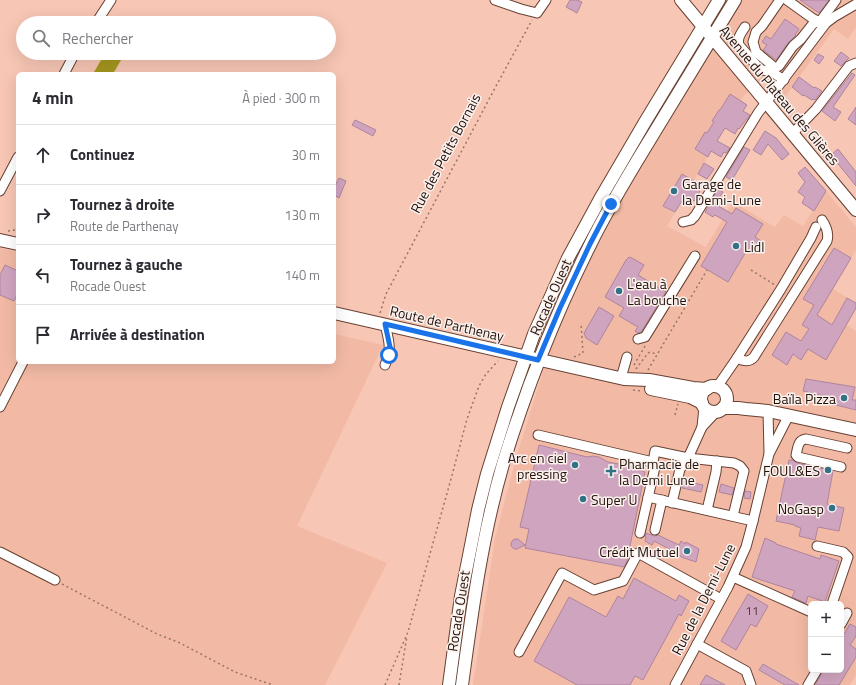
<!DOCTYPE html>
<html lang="fr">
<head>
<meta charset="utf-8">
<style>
  :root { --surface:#fff; --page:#f7f7f7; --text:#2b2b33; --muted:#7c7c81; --line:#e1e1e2 }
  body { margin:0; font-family:"Titillium Web",sans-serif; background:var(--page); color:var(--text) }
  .controls { position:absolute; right:12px; bottom:12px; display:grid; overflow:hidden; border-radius:6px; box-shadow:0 4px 16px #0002 }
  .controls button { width:36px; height:36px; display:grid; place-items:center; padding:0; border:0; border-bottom:1px solid var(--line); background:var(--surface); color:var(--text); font:20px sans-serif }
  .stop { position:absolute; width:12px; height:12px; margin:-9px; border:3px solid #1a73e8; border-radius:50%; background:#fff }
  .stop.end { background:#1a73e8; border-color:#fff; box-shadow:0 1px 4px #0008 }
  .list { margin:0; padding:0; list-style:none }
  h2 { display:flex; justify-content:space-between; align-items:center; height:52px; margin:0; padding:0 16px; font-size:17px }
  h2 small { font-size:13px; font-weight:400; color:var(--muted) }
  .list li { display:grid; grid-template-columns:26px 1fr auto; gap:12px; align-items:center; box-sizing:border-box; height:60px; padding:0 16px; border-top:1px solid var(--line) }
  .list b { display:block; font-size:15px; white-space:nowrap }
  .list p { margin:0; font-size:13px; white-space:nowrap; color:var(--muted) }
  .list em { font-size:13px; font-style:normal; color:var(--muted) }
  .icon { flex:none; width:22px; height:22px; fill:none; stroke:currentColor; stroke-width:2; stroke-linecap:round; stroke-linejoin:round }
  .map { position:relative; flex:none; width:856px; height:685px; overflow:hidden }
  .search { position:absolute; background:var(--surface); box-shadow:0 4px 16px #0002; left:16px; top:16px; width:320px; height:44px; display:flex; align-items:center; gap:10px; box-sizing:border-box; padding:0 14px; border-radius:22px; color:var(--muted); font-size:15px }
  .panel { position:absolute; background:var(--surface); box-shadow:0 4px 16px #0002; left:16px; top:72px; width:320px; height:292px; border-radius:6px }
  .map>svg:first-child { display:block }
</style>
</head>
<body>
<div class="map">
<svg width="856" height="685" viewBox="0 0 856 685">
  <rect width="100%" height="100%" fill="#f7c6b4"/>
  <g fill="#f2baa5" fill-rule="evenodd">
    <path d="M743,0H856V27L848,39L834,29L781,102L763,79L745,94L667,226L706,247L733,202L775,227L784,215L803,226L826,191L856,227V250L833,289L856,303V309L847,325L856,331V675L850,685H473L495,538L516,458L556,330L605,227L680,100L736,10ZM811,604H841V670H811Z"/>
    <path d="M0,248L18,252V362H334V334L383,345L297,526L387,563L325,685H0Z"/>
  </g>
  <path fill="#a6971f" d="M105,53H125L113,74H93Z"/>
  <g fill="#cfa4bf" stroke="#ae849e">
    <path d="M570,0H577L582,2L577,13L566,7Z"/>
    <path d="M800,0H829L819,13Z"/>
    <path d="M785,19L799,29L795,35H796L788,43L776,60L763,50L767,45L762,42L766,36L771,39Z"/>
    <path d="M841,52L849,58L841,66L834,61Z"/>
    <path d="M818,54L824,57L819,64L814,60Z"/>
    <path d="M852,73L855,75L833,107L841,112L835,121L822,111Z"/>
    <path d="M799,77L814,88L815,87L822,91L815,100L813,99L812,100L804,95L803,96L792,87Z"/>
    <path d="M730,94L747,105L743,111L750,115L739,129L738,128L735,134L725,128L717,141L730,148L726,153L724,152L721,157L711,151L708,157L695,149L705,132L707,133L714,122L712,121L719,110H720Z"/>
    <path d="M856,107V125L848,119Z"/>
    <path d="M355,120L376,130L373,136L352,125Z"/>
    <path d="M765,131L776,138L789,154L782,160L768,144L761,155L753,150Z"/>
    <path d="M744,147L750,150L732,180L726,177Z"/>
    <path d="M838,149L856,172V186L831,155Z"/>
    <path d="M704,163L714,169L707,179L698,174Z"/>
    <path d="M805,167L826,191L814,211L802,203L805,197L798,192L805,182L798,173Z"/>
    <path d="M682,174L697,183L695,187L700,191L694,201L685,196L675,212L663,206Z"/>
    <path d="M339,178L346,181L339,198L334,195V188Z"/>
    <path d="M718,189L723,192L715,204L732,214L736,208L763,224L755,237L761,241L753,254L747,250L728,282L701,266L727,222L715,215L713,217L705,212Z"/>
    <path d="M834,248L851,258L817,315L832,325L847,298L856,303V308L826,360L808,349L801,360L793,354L787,365L772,355L786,332L801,341L809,329L802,325L814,305L803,299Z"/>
    <path d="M629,257L632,258L644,265L638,275L666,292L641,332L638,333L635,331L638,327L619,316L624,308L605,297L626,260Z"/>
    <path d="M5,265L18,271V293L14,301L0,295V275Z"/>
    <path d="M599,307L614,316L597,345L586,338L584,333Z"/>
    <path d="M806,379L855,387L852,400H856V410L832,404L833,398L803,391Z"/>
    <path d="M539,445L587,457L593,456L599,457L608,462L629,466L645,472L627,561L624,567L525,548L529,529L520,527Z"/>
    <path d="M789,460H793L797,463L833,471L827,504L844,508L839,531L818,527L815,540L799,536L801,528L795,526V525L776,521Z"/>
    <path d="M683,481L703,485L701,492L682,488Z"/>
    <path d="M721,484L734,488L732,495L719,492Z"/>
    <path d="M745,491L751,492L750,499L744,498Z"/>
    <path d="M646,533L654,536L658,535L679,545L681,541L685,544L686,542L699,549L696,562L684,558L674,553L675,552L654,541L652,545L645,541L646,537H645Z"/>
    <path d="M765,538L776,543V544L820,559L821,555L839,561L825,602L808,596L806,603L803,602L792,597L795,591L752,577Z"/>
    <path d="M515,539H518L525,545L517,549H514L511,546V543L513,540Z"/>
    <path d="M634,578L676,601L679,595L689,601L681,616L679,614L643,680L635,676L630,685H577L534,661L569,597L606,617L618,596L623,599Z"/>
    <path d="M748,594L768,606L756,627L751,624L736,650L721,641Z"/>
    <path d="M850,624L856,627V636L850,645L856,649V657L839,685H815L822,673L823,670H841V639Z"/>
    <path d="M763,664L799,685H785L759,670Z"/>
    <path d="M706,675L725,685H700Z"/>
  </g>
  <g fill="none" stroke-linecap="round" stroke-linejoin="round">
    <g stroke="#684031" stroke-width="11">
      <g id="minor">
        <path d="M495,0L521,9L537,13L546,0"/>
        <path d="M780,0L762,26L756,32L753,42L756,52L774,67H777L779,66L793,46L801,39L816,20"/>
        <path d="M787,0L819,23"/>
        <path d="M96,23L111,0"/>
        <path d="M819,23L836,0"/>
        <path d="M745,27C741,33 737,38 739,45L757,66L762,70L772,72L784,80"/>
        <path d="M64,74L75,53"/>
        <path d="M792,134L816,109L849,66L856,63"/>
        <path d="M0,191L18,157"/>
        <path d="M683,222L691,220L695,216L758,113L826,23L834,17L856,4"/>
        <path d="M385,324C389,342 392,348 385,365"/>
        <path d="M638,339L645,337L695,256"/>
        <path d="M737,358C743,361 749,363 754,357L827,241C829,234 826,226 822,220"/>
        <path d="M621,378L627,357"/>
        <path d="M717,387L737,358L781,289L811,238L816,227"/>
        <path d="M0,407L23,362"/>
        <path d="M768,411L769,453"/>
        <path d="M702,427L716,412"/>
        <path d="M538,435L653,462"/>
        <path d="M841,467L798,457L796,455C798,447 798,440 806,439L847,448"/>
        <path d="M648,497L753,521"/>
        <path d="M672,503L680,469L688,458L734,463L740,466L744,471L733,516"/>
        <path d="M707,510L716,472L717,461"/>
        <path d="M655,530L662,500"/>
        <path d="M640,533L655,467L653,462L655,451L688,458L702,427L704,407"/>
        <path d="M817,546L843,552L848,557L832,604"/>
        <path d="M0,552L55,580"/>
        <path d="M733,577L811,612"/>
        <path d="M841,624L847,613"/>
        <path d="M697,644L746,671L751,685"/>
        <path d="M519,652L562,573L594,590L623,581L638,553L721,599"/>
        <path d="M675,685L728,587L746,547L753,521L769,454L789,415"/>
        <path d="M808,685L817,670"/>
      </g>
    </g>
    <g stroke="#684031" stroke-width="14">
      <g id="major">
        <path d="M681,0L856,210"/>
        <path d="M0,240L18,244"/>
        <path d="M334,313L624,379L649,380L693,388L707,389"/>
        <circle cx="714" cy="399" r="13"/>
        <path d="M651,389L690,397L702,403"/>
        <path d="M723,408H738L746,409L768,411L856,430"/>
        <path d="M449,685L461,596L478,510L487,474L508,407L534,334L568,258L600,199L645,122L719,0"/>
        <path d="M462,685C472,611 482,536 503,464C526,389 555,315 590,245C610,204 634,166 657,128C683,85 709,42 735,0"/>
      </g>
    </g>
    <g stroke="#987568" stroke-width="1.5" stroke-dasharray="2 3" stroke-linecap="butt">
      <path d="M8,231L14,230L18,231"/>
      <path d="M751,270L775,285"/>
      <path d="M380,313L386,294L495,88L532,20"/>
      <path d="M574,357L583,353L581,323"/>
      <path d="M634,365L645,346"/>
      <path d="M636,369L648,353L650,352L656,354"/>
      <path d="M648,370L707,270"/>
      <path d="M633,390L641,391"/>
      <path d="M675,415L678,404"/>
      <path d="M529,460L535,462"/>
      <path d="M62,584L157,634L178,642L235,672L273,685"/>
      <path d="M385,685L408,632L451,479L467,419L479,386L486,374L498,361"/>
      <path d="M399,685L407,636"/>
    </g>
    <use href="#minor" stroke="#fff" stroke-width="9"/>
    <use href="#major" stroke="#fff" stroke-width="12"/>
  </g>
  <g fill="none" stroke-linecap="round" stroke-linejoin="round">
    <path stroke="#1a73e8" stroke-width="5" d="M389,355L390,347L385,324L538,360L560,308L590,244L611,204"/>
  </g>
  <g fill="#327286" stroke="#fbf1ed" stroke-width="1.5">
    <circle cx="674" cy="191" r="4"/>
    <circle cx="736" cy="246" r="4"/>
    <circle cx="619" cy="291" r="4"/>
    <circle cx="844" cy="398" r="4"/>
    <circle cx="575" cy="465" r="4"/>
    <circle cx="828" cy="470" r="4"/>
    <path d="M609 465h4v4h4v4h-4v4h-4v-4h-4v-4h4z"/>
    <circle cx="583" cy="499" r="4"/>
    <circle cx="832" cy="508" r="4"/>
    <circle cx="687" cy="551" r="4"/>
  </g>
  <g text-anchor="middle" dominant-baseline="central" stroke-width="3" stroke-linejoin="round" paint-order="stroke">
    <g font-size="12" fill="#4c3537">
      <text x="752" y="610">11</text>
    </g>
    <g font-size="14" fill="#21100a" stroke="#fbf1ed">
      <text transform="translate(780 95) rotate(50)">Avenue du Plateau des Glières</text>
      <text transform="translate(445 153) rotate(-62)">Rue des Petits Bornais</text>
      <text transform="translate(550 297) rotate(-66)">Rocade Ouest</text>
      <text transform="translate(447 323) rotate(13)">Route de Parthenay</text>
      <text transform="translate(703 599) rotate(-63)">Rue de la Demi-Lune</text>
      <text transform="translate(458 611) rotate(-81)">Rocade Ouest</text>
    </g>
    <g font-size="14" fill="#21100a" stroke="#fbf1ed" text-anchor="start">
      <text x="682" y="183">Garage de<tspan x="682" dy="16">la Demi-Lune</tspan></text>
      <text x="744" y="246">Lidl</text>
      <text x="627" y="283">L'eau à<tspan x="627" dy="16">La bouche</tspan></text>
      <text x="836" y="398" text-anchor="end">Baïla Pizza</text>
      <text x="567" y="457" text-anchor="end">Arc en ciel<tspan x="567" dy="16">pressing</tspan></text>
      <text x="619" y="463">Pharmacie de<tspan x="619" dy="16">la Demi Lune</tspan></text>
      <text x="820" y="470" text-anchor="end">FOUL&amp;ES</text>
      <text x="591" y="499">Super U</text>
      <text x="824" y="508" text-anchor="end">NoGasp</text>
      <text x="679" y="551" text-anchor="end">Crédit Mutuel</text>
    </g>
  </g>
</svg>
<div class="controls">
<button>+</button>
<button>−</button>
</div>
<div class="stop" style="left:389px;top:355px"></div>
<div class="stop end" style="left:611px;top:204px"></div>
<div class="search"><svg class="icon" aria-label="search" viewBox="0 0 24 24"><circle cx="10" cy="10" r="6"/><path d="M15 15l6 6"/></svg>Rechercher</div>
<section class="panel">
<h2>4 min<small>À pied · 300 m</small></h2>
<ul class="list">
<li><svg class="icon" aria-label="ahead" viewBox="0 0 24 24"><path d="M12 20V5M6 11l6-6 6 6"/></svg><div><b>Continuez</b></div><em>30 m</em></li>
<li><svg class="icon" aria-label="right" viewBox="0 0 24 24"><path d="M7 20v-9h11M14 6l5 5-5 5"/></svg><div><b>Tournez à droite</b><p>Route de Parthenay</p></div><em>130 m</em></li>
<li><svg class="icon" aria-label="left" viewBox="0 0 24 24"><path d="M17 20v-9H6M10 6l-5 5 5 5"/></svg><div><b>Tournez à gauche</b><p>Rocade Ouest</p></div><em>140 m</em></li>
<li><svg class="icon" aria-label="arrive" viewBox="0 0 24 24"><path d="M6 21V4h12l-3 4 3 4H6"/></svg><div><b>Arrivée à destination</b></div></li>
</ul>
</section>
</div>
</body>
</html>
